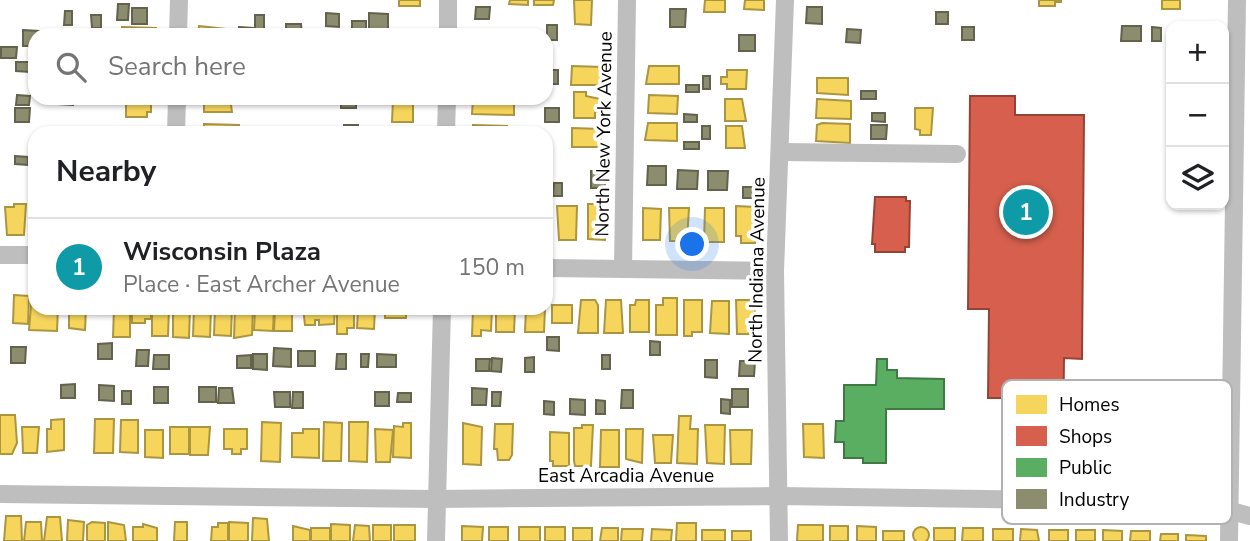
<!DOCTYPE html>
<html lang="en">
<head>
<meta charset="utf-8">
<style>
  :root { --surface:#fff; --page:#f6f6f6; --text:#202124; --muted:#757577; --line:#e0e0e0; --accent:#595959 }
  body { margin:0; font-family:"Nunito Sans",sans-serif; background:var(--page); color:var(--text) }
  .controls { position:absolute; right:21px; top:21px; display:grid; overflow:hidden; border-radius:14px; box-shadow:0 2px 5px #0004 }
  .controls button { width:63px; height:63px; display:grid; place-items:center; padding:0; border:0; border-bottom:2px solid var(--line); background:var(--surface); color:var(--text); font:35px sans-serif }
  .you { position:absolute; left:693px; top:245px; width:24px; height:24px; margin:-18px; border:5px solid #fff; border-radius:50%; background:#1a73e8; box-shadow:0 0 0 10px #1a73e833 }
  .badge { display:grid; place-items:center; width:46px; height:46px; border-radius:50%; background:var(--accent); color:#fff; font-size:23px; font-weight:700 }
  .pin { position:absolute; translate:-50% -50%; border:4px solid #fff; box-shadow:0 2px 7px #0006 }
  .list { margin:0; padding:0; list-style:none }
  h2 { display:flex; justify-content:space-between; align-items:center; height:91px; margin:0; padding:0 28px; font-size:30px }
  h2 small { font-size:23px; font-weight:400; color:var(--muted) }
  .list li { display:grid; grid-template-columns:46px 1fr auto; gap:21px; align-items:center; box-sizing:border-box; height:98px; padding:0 28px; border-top:2px solid var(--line) }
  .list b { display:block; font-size:26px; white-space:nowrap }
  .list p { margin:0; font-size:23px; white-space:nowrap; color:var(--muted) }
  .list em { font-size:23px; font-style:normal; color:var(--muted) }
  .icon { flex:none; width:38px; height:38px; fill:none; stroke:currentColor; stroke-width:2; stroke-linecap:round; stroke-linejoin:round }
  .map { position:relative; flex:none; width:1250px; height:541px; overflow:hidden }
  .search { position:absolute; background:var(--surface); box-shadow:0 2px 5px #0004; left:28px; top:28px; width:525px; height:77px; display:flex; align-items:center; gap:18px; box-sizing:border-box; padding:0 24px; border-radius:21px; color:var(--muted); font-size:26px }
  .panel { position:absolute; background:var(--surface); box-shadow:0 2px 5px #0004; left:28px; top:126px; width:525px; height:189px; border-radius:21px }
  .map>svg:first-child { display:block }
</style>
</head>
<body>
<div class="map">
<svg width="1250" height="541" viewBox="0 0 1250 541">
  <rect width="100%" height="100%" fill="#fff"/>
  <g fill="#f6d55c" stroke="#ac9540" stroke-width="2">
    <rect x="399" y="0" width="21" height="6"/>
    <path d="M510,0H528V5L509,4Z"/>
    <path d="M534,0H554L553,5H534Z"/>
    <path d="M574,0H592L591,25L575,24Z"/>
    <path d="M705,0H725V12H704Z"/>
    <path d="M745,0H764V10L744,9Z"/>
    <path d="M1039,0H1061V2H1055V6H1039Z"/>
    <rect x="1162" y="0" width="18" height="9"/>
    <path d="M199,26L225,29V35H198Z"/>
    <path d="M122,27L156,28V35H122Z"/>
    <path d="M572,66L603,67L601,85H571Z"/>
    <path d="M649,66H679V84H646Z"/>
    <path d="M727,70H747L746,89H727V84H721V77H727Z"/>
    <path d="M817,78H848V95L817,93Z"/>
    <path d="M574,92H586V96L600,99V112L595,111V118H574Z"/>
    <path d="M649,95L678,96L677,114L648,113Z"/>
    <path d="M204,98H230L232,112H204Z"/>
    <path d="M473,98H508V103H514V115L472,114Z"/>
    <path d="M393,99H413V122H392Z"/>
    <path d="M725,99H742L746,121H725Z"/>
    <path d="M817,99L851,101V119L816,118Z"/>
    <path d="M126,100L151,101V112H147V117H126Z"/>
    <path d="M915,108H933L931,135H920V130L915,129Z"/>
    <path d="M648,123H677V141L645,140Z"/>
    <path d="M822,123L850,124V143L816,141L817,125Z"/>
    <path d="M204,124L239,125L238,133H204Z"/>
    <path d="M473,125L507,126L506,133H472Z"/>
    <path d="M726,126H742L745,148H726Z"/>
    <path d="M572,128L601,129V147H572Z"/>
    <path d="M375,129L411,130V133H375Z"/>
    <path d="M595,200L607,205L605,240L588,239V204H594Z"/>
    <path d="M546,201L550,202V239H546Z"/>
    <path d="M14,204H26L24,235H7L5,207H14Z"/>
    <path d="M557,206H577L576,240H559Z"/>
    <path d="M736,206L756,207L755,243H741V236H736Z"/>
    <path d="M643,208L661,209L660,240H643Z"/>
    <path d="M669,208H689L687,241H670Z"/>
    <path d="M705,208H724V242H704Z"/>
    <path d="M32,293H35V308H58L57,331L29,330Z"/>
    <path d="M14,295L29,296L28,324L13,323Z"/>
    <path d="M663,298H677V335H656V305H663Z"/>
    <path d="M581,300H595L598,305V333H578Z"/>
    <path d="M606,300H621L623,333H604Z"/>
    <path d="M636,300H649V332H630V305H635Z"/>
    <path d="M684,300H702V332H692V336H684Z"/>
    <path d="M736,300H755V334H737Z"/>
    <path d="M712,301H729V334L710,333Z"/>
    <rect x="552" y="305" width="20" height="18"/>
    <path d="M69,308H86L85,330L69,328Z"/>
    <path d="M114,308H130V337H113Z"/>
    <path d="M132,308H151V319H145V323H132Z"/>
    <path d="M152,308H169L168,336H152Z"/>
    <path d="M173,308H190L189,338L173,337Z"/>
    <path d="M194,308H211L210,337L193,336Z"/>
    <path d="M215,308H232L231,336L214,335Z"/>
    <path d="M235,308H253L252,335L234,338Z"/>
    <path d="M255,308H274L273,331L254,330Z"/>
    <path d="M275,308H292V331H274Z"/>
    <path d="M303,308H335L334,324L319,325V320H315V325H305Z"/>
    <path d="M337,308H354V328H347V334H337Z"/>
    <path d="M358,308H375L374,329L357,328Z"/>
    <path d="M385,308H412V313H406V318H385Z"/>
    <path d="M473,308H492L491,331L481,330V336H472Z"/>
    <path d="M496,308H515L514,332H496Z"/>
    <path d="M526,308H545L544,332H525Z"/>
    <path d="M0,415H15L17,443L12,454H0Z"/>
    <path d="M679,416H691L690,429H698L697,464L677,463Z"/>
    <path d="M64,419V450L47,452V429H51V420Z"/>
    <path d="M95,419H114L113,453H94Z"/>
    <path d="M121,420H138V453L120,452Z"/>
    <path d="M262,422L281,423L280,462L261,461Z"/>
    <path d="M324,422L342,423L341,461H323Z"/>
    <path d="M349,422H368L367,462L349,461Z"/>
    <path d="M403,423H411V458L393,457L394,426L403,427Z"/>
    <path d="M463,423L482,427L481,465L463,464Z"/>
    <path d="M495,424H513L512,455L509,460H498L497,449H494Z"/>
    <path d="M803,424H823L824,458L804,457Z"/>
    <path d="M582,425H593L591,466H575L574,461V428H582Z"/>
    <path d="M705,425H725L724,464L707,463Z"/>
    <path d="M22,427H39L37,453H23Z"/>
    <rect x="170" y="427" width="19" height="27"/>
    <path d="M190,427H210L208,455H190Z"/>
    <path d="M224,429H247V449H241V454H232V449H224Z"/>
    <path d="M303,429H319V458L292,457V433H303Z"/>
    <path d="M375,429L393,430L390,462H376Z"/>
    <path d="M626,429H643L642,463L626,459Z"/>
    <path d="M145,430H163V458L145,457Z"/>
    <path d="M601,430H619V467H600Z"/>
    <path d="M730,430H752L751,464H731Z"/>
    <path d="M550,432L569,433V466H553V461H550Z"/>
    <path d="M653,435H673L671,463H655Z"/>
    <path d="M6,516H21L22,541H4Z"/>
    <path d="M47,517H60L62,541H44Z"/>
    <path d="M253,518L267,519L269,541H252Z"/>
    <path d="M68,520L84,522L83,541H67Z"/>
    <path d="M26,522H41L42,541H24Z"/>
    <path d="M92,522L105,523V541H87V525Z"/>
    <path d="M108,522L124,525L126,541H108Z"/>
    <path d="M175,522H187V541H174Z"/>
    <path d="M229,522L248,523V541H229Z"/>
    <path d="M218,523H228V541H211L212,527H218Z"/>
    <path d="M677,523H696V541H676Z"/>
    <path d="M143,524L157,528V541H133V527H143Z"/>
    <path d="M331,524L350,525V541H331Z"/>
    <path d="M355,525L369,526L370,541H353Z"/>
    <rect x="373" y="525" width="18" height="16"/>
    <rect x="394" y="525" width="21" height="16"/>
    <path d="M798,525H823V541H797Z"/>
    <path d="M293,526L310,530V541H293Z"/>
    <path d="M462,526L483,527L482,541H462Z"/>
    <rect x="830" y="526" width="18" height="15"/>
    <path d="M857,526L876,527V541H857Z"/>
    <rect x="489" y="527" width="19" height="14"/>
    <rect x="519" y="527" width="21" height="14"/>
    <rect x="545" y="527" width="20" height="14"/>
    <circle cx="921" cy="535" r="8"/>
    <rect x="311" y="528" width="19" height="13"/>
    <rect x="573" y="528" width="19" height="13"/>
    <path d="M602,528H618V541H600Z"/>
    <rect x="934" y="528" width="21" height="13"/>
    <path d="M963,528H983V541H962Z"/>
    <path d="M622,529H643L642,541H621Z"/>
    <path d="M652,529L672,530L671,541H651Z"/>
    <rect x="993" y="529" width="20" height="12"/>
    <path d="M1021,529L1037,530L1039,541H1020Z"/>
    <rect x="702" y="530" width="23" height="11"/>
    <rect x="1049" y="530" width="19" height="11"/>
    <rect x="1076" y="530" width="19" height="11"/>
    <path d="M1103,530L1122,531V541H1103Z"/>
    <rect x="732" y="531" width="19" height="10"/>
    <rect x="883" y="531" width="21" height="10"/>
    <path d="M1131,531H1150V541H1130Z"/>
    <path d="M1161,534H1178V541H1160Z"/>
    <path d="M1186,535L1206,536V541H1186Z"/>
  </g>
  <g fill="#d6604d" stroke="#964336" stroke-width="2">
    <path d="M970,96H1015V115H1084L1082,359L1064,358L1063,440H1002L1003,398H988L989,309H968Z"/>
    <path d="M875,197H906V201H910L909,247H905V252H875V244H872Z"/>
  </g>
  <path fill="#5aae61" stroke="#3f7a44" stroke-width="2" d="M877,359H887V370H897V378L944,379V409H886V463H863V458H844V442H835L836,421H844V385H876Z"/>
  <g fill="#8c8c6e" stroke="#62624d" stroke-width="2">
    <path d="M118,4H129L128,20H117Z"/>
    <path d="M476,7H490L489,19H475Z"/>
    <path d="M807,7H822V24L806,23Z"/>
    <rect x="132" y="8" width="15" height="16"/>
    <path d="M670,9H686L685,27H670Z"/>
    <path d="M65,11H72V25H64Z"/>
    <rect x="936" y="12" width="12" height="12"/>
    <path d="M326,13L339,14V27L326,26Z"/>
    <path d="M369,13L388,14V35H369Z"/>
    <path d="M91,15H101V28H92Z"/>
    <rect x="255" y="15" width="9" height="20"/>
    <rect x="352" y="21" width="14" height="14"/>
    <path d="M286,24H301L302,35H286Z"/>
    <rect x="547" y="25" width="10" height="15"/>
    <path d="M1122,26H1141V41H1121Z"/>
    <path d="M239,27L253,28V35H239Z"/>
    <rect x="962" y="27" width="12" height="13"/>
    <path d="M1152,27L1161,28V41H1152Z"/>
    <path d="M847,29L861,30L860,43L846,42Z"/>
    <path d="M23,30L39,31V35H35V46H23Z"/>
    <rect x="739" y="35" width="16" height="16"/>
    <path d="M1,47H17L16,58H1Z"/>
    <path d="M16,62H31L30,72L16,71Z"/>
    <rect x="547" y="70" width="11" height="14"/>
    <rect x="703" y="76" width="7" height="13"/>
    <rect x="686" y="85" width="13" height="7"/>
    <rect x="861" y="91" width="15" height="8"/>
    <path d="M17,95L30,96L29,105H16Z"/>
    <path d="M58,98H73V105L58,104Z"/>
    <rect x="341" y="98" width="15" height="10"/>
    <path d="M15,108H30L29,122H15Z"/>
    <rect x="545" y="108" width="14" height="14"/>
    <path d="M872,113H885V122L872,121Z"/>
    <path d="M684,114L697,115V122H684Z"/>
    <rect x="344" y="125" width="14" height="7"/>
    <path d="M871,125H887L886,139H871Z"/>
    <rect x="702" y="126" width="8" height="13"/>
    <rect x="684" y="142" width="15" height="7"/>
    <path d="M15,156L28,157V165L15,164Z"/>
    <path d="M648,166H666V185H647Z"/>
    <path d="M678,170L698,171L697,189H677Z"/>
    <rect x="591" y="171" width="14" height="17"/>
    <path d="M708,171H728L727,190H708Z"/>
    <path d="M554,183H562V196H553Z"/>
    <path d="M743,187H755L754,198H743Z"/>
    <path d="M547,337H559V351L547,350Z"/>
    <path d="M650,341L660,342V355H650Z"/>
    <path d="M112,343V359H98V344Z"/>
    <path d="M11,347H26L25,363H11Z"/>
    <path d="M274,348L291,349V367L273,366Z"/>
    <path d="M137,350H149L148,366H136Z"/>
    <rect x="298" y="351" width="17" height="15"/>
    <path d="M253,354H267V370L253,369Z"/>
    <path d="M337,354H346V369H336Z"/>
    <path d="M361,354H369L368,367H361Z"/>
    <path d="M377,354L396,355V367H377Z"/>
    <path d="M154,355H169V369H153Z"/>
    <path d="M251,355V368H237V356Z"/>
    <rect x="602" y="355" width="8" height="14"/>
    <path d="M534,357V372H525V358Z"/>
    <path d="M492,358L502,359L501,372L491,371Z"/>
    <path d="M476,359H490L489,371H476Z"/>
    <path d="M705,360H717V378L705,377Z"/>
    <path d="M740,361H755L754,376H739Z"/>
    <path d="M75,384V398H61V385Z"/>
    <path d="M99,385L114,386V401L99,400Z"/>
    <rect x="154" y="387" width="14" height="16"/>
    <rect x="199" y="387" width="17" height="15"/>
    <path d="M219,388H232L234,403H218Z"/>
    <path d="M472,388L487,389L486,405H472Z"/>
    <rect x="732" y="389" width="16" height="18"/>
    <path d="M622,390H633V408H621Z"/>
    <rect x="122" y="391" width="9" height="13"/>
    <path d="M274,392H290V407H275Z"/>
    <path d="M293,392H303V408H292Z"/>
    <rect x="375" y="392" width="14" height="14"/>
    <path d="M492,392H501L500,406H492Z"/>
    <path d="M398,393H411V402H397Z"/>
    <path d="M570,399L585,400V415L570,414Z"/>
    <path d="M721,399L730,400V414L721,413Z"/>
    <path d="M596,400L605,401V414H596Z"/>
    <path d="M544,401L554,402V415L544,414Z"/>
  </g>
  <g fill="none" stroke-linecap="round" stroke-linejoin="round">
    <g stroke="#bebebe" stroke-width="18">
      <path d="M178,35L179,0"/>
      <path d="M448,35V0"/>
      <path d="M176,133L177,98"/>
      <path d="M446,133L447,98"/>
      <path d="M781,152L957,154"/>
      <path d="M0,255H35"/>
      <path d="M546,268L775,271"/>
      <path d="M623,269L627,0"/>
      <path d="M0,494L436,499L779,496L1181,502L1213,506L1250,516"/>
      <path d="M436,541L442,308"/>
      <path d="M779,541L775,271L785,0"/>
      <path d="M1229,541L1237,0"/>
    </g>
  </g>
  <g text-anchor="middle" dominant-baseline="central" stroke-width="7" stroke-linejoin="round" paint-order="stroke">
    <g font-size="19" fill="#000" stroke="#fff">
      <text transform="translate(604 134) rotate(-89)">North New York Avenue</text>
      <text transform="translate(757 270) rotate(-89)">North Indiana Avenue</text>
      <text x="626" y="476">East Arcadia Avenue</text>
    </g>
  </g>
  <rect x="1002" y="380" width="230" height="144" rx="10" fill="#fff" stroke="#b2b2b2" stroke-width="2"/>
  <rect x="1016" y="395" width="31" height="19" fill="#f6d55c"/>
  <rect x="1016" y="426" width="31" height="20" fill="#d6604d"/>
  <rect x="1016" y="458" width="31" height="19" fill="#5aae61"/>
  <rect x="1016" y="489" width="31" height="20" fill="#8c8c6e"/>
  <g font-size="19" fill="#000">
    <text x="1059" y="411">Homes</text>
    <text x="1059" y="443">Shops</text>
    <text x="1059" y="474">Public</text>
    <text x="1059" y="506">Industry</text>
  </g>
</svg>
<div class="controls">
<button>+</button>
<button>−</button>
<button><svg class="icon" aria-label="layers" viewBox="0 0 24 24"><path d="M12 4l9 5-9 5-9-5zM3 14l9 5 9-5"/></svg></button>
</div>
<div class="you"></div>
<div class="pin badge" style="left:1026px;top:212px;background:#0f9aa8">1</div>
<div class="search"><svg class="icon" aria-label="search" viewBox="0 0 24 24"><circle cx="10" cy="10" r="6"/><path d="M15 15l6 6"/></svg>Search here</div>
<section class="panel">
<h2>Nearby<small></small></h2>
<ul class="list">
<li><span class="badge" style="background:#0f9aa8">1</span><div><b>Wisconsin Plaza</b><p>Place · East Archer Avenue</p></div><em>150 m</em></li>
</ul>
</section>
</div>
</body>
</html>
